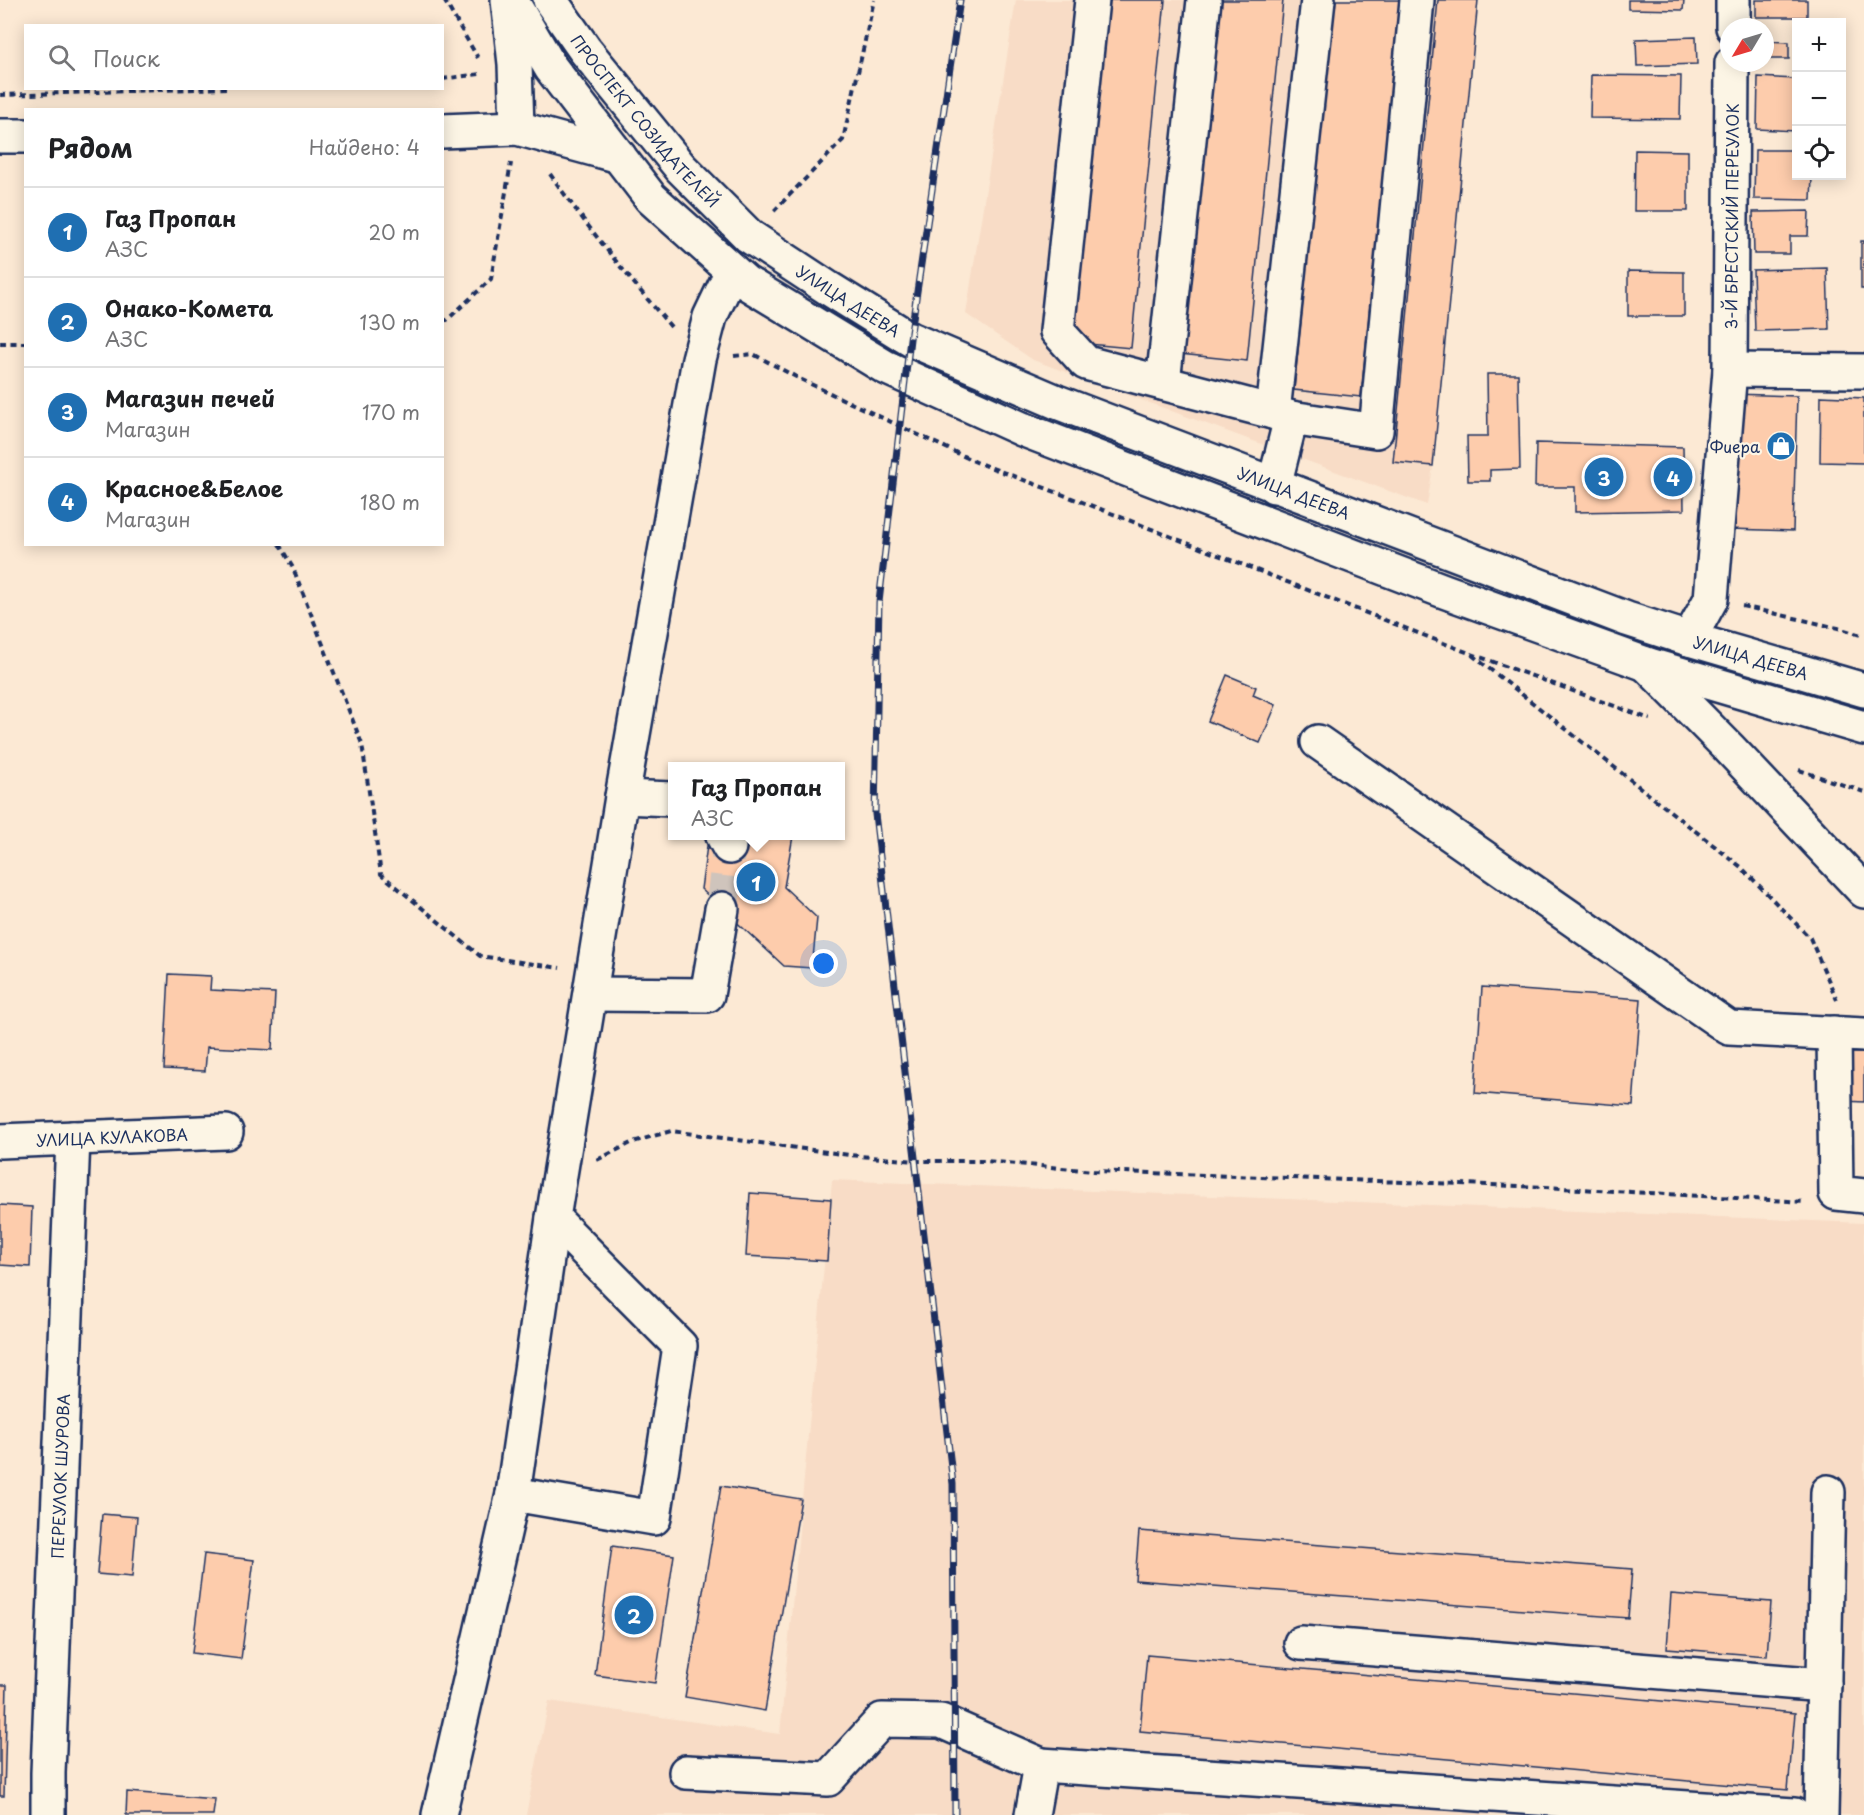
<!DOCTYPE html>
<html lang="ru">
<head>
<meta charset="utf-8">
<style>
  :root { --surface:#fff; --page:#f2f2f2; --text:#202124; --muted:#757577; --line:#e0e0e0; --accent:#1f6fb2 }
  body { margin:0; font-family:"Playpen Sans",sans-serif; background:var(--page); color:var(--text) }
  .controls { position:absolute; right:18px; top:18px; display:grid; overflow:hidden; border-radius:0px; box-shadow:0 3px 15px #0003 }
  .controls button { width:54px; height:54px; display:grid; place-items:center; padding:0; border:0; border-bottom:2px solid var(--line); background:var(--surface); color:var(--text); font:30px sans-serif }
  .compass { position:absolute; left:1720px; top:18px; width:54px; height:54px; border-radius:50%; background:var(--surface); box-shadow:0 3px 15px #0003; rotate:232deg }
  .you { position:absolute; left:824px; top:964px; width:21px; height:21px; margin:-15px; border:4px solid #fff; border-radius:50%; background:#1a73e8; box-shadow:0 0 0 9px #1a73e833 }
  .badge { display:grid; place-items:center; width:39px; height:39px; border-radius:50%; background:var(--accent); color:#fff; font-size:20px; font-weight:700 }
  .pin { position:absolute; translate:-50% -50%; border:3px solid #fff; box-shadow:0 2px 6px #0006 }
  .popup { position:absolute; left:668px; top:762px; width:177px; height:78px; box-sizing:border-box; display:grid; place-content:center; border-radius:0px; background:var(--surface); filter:drop-shadow(0 2px 4px #0005); font-size:20px; white-space:nowrap; color:var(--muted) }
  .popup b { font-size:22px; color:var(--text) }
  .popup::after { content:''; position:absolute; left:50%; top:100%; margin-left:-12px; border:12px solid transparent; border-top-color:var(--surface) }
  .list { margin:0; padding:0; list-style:none }
  h2 { display:flex; justify-content:space-between; align-items:center; height:78px; margin:0; padding:0 24px; font-size:26px }
  h2 small { font-size:20px; font-weight:400; color:var(--muted) }
  .list li { display:grid; grid-template-columns:39px 1fr auto; gap:18px; align-items:center; box-sizing:border-box; height:90px; padding:0 24px; border-top:2px solid var(--line) }
  .list b { display:block; font-size:22px; white-space:nowrap }
  .list p { margin:0; font-size:20px; white-space:nowrap; color:var(--muted) }
  .list em { font-size:20px; font-style:normal; color:var(--muted) }
  .icon { flex:none; width:33px; height:33px; fill:none; stroke:currentColor; stroke-width:2; stroke-linecap:round; stroke-linejoin:round }
  .map { position:relative; flex:none; width:1864px; height:1815px; overflow:hidden }
  .search { position:absolute; background:var(--surface); box-shadow:0 3px 15px #0003; left:24px; top:24px; width:420px; height:66px; display:flex; align-items:center; gap:15px; box-sizing:border-box; padding:0 21px; border-radius:0px; color:var(--muted); font-size:22px }
  .panel { position:absolute; background:var(--surface); box-shadow:0 3px 15px #0003; left:24px; top:108px; width:420px; height:438px; border-radius:0px }
  .map>svg:first-child { display:block }
</style>
</head>
<body>
<div class="map">
<svg width="1864" height="1815" viewBox="0 0 1864 1815">
  <rect width="100%" height="100%" fill="#fce9d4"/>
  <filter id="ink" filterUnits="userSpaceOnUse"><feTurbulence type="fractalNoise" baseFrequency=".0167" numOctaves="2"/><feDisplacementMap in="SourceGraphic" scale="12" xChannelSelector="R" yChannelSelector="G"/><feConvolveMatrix kernelMatrix="1 2 1 2 8 2 1 2 1" color-interpolation-filters="sRGB"/></filter>
  <g filter="url(#ink)">
    <g fill="#f8dcc6">
      <path d="M1016,0H1478L1433,466L1427,505L1033,360L966,314Z"/>
      <path d="M832,1180L1864,1223V1815H526L549,1701L780,1734Z"/>
    </g>
    <g fill="#fdccac" stroke="#1b2f5e" stroke-width="1.5">
      <path d="M1101,0H1165L1131,348L1067,342Z"/>
      <path d="M1215,0H1283L1247,361L1180,354Z"/>
      <path d="M1333,0H1400L1361,397L1294,390Z"/>
      <path d="M1438,0H1478L1433,466L1393,462Z"/>
      <path d="M1628,0H1684L1683,10L1628,9Z"/>
      <rect x="1756" y="0" width="51" height="17"/>
      <path d="M1696,37L1697,64L1637,66L1636,39Z"/>
      <path d="M1765,41L1789,42V59H1765Z"/>
      <path d="M1591,75L1681,76L1680,119L1590,118Z"/>
      <path d="M1758,77L1796,79V131L1757,129Z"/>
      <path d="M1635,150L1688,151V211H1634Z"/>
      <path d="M1755,150H1796V176H1812L1811,200L1754,199Z"/>
      <path d="M1809,211L1808,236H1790V254H1754L1753,212Z"/>
      <rect x="1861" y="241" width="3" height="48"/>
      <path d="M1827,268L1829,329L1755,331L1753,270Z"/>
      <path d="M1628,271L1684,272V316H1628Z"/>
      <path d="M1487,374H1518L1520,469L1490,470V481H1468L1467,436H1488Z"/>
      <path d="M1734,394L1797,396L1793,531L1730,529Z"/>
      <path d="M1821,396L1864,398V463L1820,462Z"/>
      <path d="M1536,443L1683,447L1684,510L1575,512V487H1535Z"/>
      <path d="M1227,675L1256,687L1253,695L1276,705L1260,743L1208,721Z"/>
      <path d="M744,836H793L784,887L817,918L812,968L784,966L701,889L707,846L742,847Z"/>
      <path d="M169,974L211,976L210,990L275,993L272,1050L207,1047L205,1071L164,1069Z"/>
      <path d="M1482,987L1641,999L1633,1106L1475,1093Z"/>
      <path d="M1845,1053H1864V1102L1844,1101Z"/>
      <path d="M750,1193L831,1199L827,1261L746,1256Z"/>
      <path d="M0,1205L32,1207L30,1267L0,1265Z"/>
      <path d="M721,1486L801,1499L765,1711L685,1697Z"/>
      <path d="M102,1514L137,1517L132,1577L97,1574Z"/>
      <path d="M1139,1531L1632,1569L1628,1618L1135,1580Z"/>
      <path d="M612,1546L674,1555L655,1683L595,1675Z"/>
      <path d="M204,1554L254,1560L241,1659L192,1653Z"/>
      <path d="M1671,1594L1771,1602L1767,1656L1667,1648Z"/>
      <path d="M1147,1655L1795,1713L1788,1790L1140,1731Z"/>
      <path d="M0,1685H7L4,1796H0Z"/>
      <path d="M127,1792L215,1799L213,1815H126Z"/>
    </g>
    <g fill="none" stroke-linecap="round" stroke-linejoin="round">
      <path stroke="#cfc4bc" stroke-width="33" stroke-dasharray="33 16" stroke-linecap="butt" d="M722,909L729,847"/>
      <g stroke="#1b2f5e" stroke-width="38">
        <g id="minor">
          <path d="M508,0L515,64L517,128"/>
          <path d="M1092,0L1057,331L1086,363L1273,412L1291,418L1376,431L1417,0"/>
          <path d="M1733,27V0"/>
          <path d="M442,131L517,128L619,156"/>
          <path d="M0,136H26"/>
          <path d="M1730,370L1864,371"/>
          <path d="M1163,383L1204,0"/>
          <path d="M1273,412L1318,0"/>
          <path d="M1274,486L1291,418"/>
          <path id="s1" d="M1689,639L1711,599L1730,370L1732,63"/>
          <path d="M1646,664L1729,748L1864,891"/>
          <path d="M1318,742L1729,1028L1864,1035"/>
          <path d="M622,797L672,799"/>
          <path d="M723,836L729,847"/>
          <path d="M590,994L707,995L722,909"/>
          <path d="M1834,1033L1836,1193L1864,1196"/>
          <path id="s2" d="M0,1141L226,1132"/>
          <path d="M513,1494L654,1518L680,1346L553,1218"/>
          <path d="M1301,1643L1824,1685"/>
          <path d="M686,1772L828,1779L882,1720L941,1721L1041,1765"/>
          <path id="s3" d="M48,1815V1773L73,1138"/>
          <path d="M439,1815L513,1494L553,1218L622,797L699,359L710,317L732,271"/>
          <path d="M1032,1815L1041,1765L1794,1815"/>
          <path d="M1821,1815L1828,1492"/>
        </g>
      </g>
      <g stroke="#1b2f5e" stroke-width="38">
        <g id="major">
          <path d="M511,0L551,68L651,198L745,282L885,367L1022,429L1444,591L1646,664L1864,728"/>
          <path id="s4" d="M550,0L585,50L681,168L749,236L828,288L910,339L1057,402L1627,619L1689,639L1864,690"/>
        </g>
      </g>
      <g stroke="#1b2f5e" stroke-width="4" stroke-dasharray="6 4.5" stroke-linecap="butt">
        <path d="M444,0L478,58"/>
        <path d="M442,79L480,74"/>
        <path d="M0,95L226,88"/>
        <path d="M550,174C588,228 629,278 672,328"/>
        <path d="M774,211L843,140L874,0"/>
        <path d="M442,320H447L491,279L511,163"/>
        <path d="M0,343H26"/>
        <path d="M734,356L753,354L800,379L976,462L1085,503L1469,653L1650,719"/>
        <path d="M279,544L293,568L362,744L381,874L480,956L560,968"/>
        <path d="M1742,606L1838,628L1864,636"/>
        <path d="M1472,655L1741,867L1810,938L1837,1000"/>
        <path d="M1799,770L1864,792"/>
        <path d="M597,1160L633,1142L671,1131L849,1155L916,1161H986L1093,1171L1545,1187L1805,1202"/>
      </g>
      <use href="#minor" stroke="#fcf5e5" stroke-width="33"/>
      <use href="#major" stroke="#fcf5e5" stroke-width="33"/>
      <g stroke="#1b2f5e" stroke-width="7">
        <path id="rail" d="M955,1815L953,1484L875,814L879,602L910,339L960,0"/>
      </g>
      <use href="#rail" stroke="#fcf5e5" stroke-width="4.5" stroke-dasharray="14" stroke-linecap="butt"/>
    </g>
  </g>
  <defs>
    <g id="shop-disc" transform="scale(1.5)"><circle r="9.5" fill="#1f6fb2" stroke="#fcf5e5"/><path d="M-5-2.5h2.3a2.7 3.5 0 0 1 5.4 0H5L5.5 6h-11ZM-1.5-2.5h3a1.5 2.3 0 0 0-3 0Z" fill="#fff"/></g>
  </defs>
  <g fill-rule="evenodd">
    <use href="#shop-disc" x="1781" y="446"/>
  </g>
  <g text-anchor="middle" dominant-baseline="central" stroke-width="4.5" stroke-linejoin="round" paint-order="stroke">
    <g font-size="16" fill="#1b2f5e" stroke="#fcf5e5">
      <text stroke="none"><textPath href="#s4" startOffset="154">ПРОСПЕКТ СОЗИДАТЕЛЕЙ</textPath></text>
      <text stroke="none"><textPath href="#s1" startOffset="429">3-Й БРЕСТСКИЙ ПЕРЕУЛОК</textPath></text>
      <text stroke="none"><textPath href="#s4" startOffset="428">УЛИЦА ДЕЕВА</textPath></text>
      <text stroke="none"><textPath href="#s4" startOffset="914">УЛИЦА ДЕЕВА</textPath></text>
      <text stroke="none"><textPath href="#s4" startOffset="1400">УЛИЦА ДЕЕВА</textPath></text>
      <text stroke="none"><textPath href="#s2" startOffset="112">УЛИЦА КУЛАКОВА</textPath></text>
      <text stroke="none"><textPath href="#s3" startOffset="339">ПЕРЕУЛОК ШУРОВА</textPath></text>
    </g>
    <g font-size="16" fill="#1b2f5e" stroke="#fcf5e5" text-anchor="end">
      <text x="1760" y="446">Фиера</text>
    </g>
  </g>
</svg>
<div class="controls">
<button>+</button>
<button>−</button>
<button><svg class="icon" aria-label="locate" viewBox="0 0 24 24"><circle cx="12" cy="12" r="6"/><path d="M12 2v4M12 18v4M2 12h4M18 12h4"/></svg></button>
</div>
<svg class="compass" viewBox="-18 -18 36 36"><path d="M0-13l5 13h-10z" fill="#e53935"/><path d="M0 13l5-13h-10z" fill="#757577"/></svg>
<div class="you"></div>
<div class="pin badge" style="left:756px;top:882px">1</div>
<div class="popup"><b>Газ Пропан</b>АЗС</div>
<div class="pin badge" style="left:634px;top:1615px">2</div>
<div class="pin badge" style="left:1604px;top:477px">3</div>
<div class="pin badge" style="left:1673px;top:477px">4</div>
<div class="search"><svg class="icon" aria-label="search" viewBox="0 0 24 24"><circle cx="10" cy="10" r="6"/><path d="M15 15l6 6"/></svg>Поиск</div>
<section class="panel">
<h2>Рядом<small>Найдено: 4</small></h2>
<ul class="list">
<li><span class="badge">1</span><div><b>Газ Пропан</b><p>АЗС</p></div><em>20 m</em></li>
<li><span class="badge">2</span><div><b>Онако-Комета</b><p>АЗС</p></div><em>130 m</em></li>
<li><span class="badge">3</span><div><b>Магазин печей</b><p>Магазин</p></div><em>170 m</em></li>
<li><span class="badge">4</span><div><b>Красное&amp;Белое</b><p>Магазин</p></div><em>180 m</em></li>
</ul>
</section>
</div>
</body>
</html>
